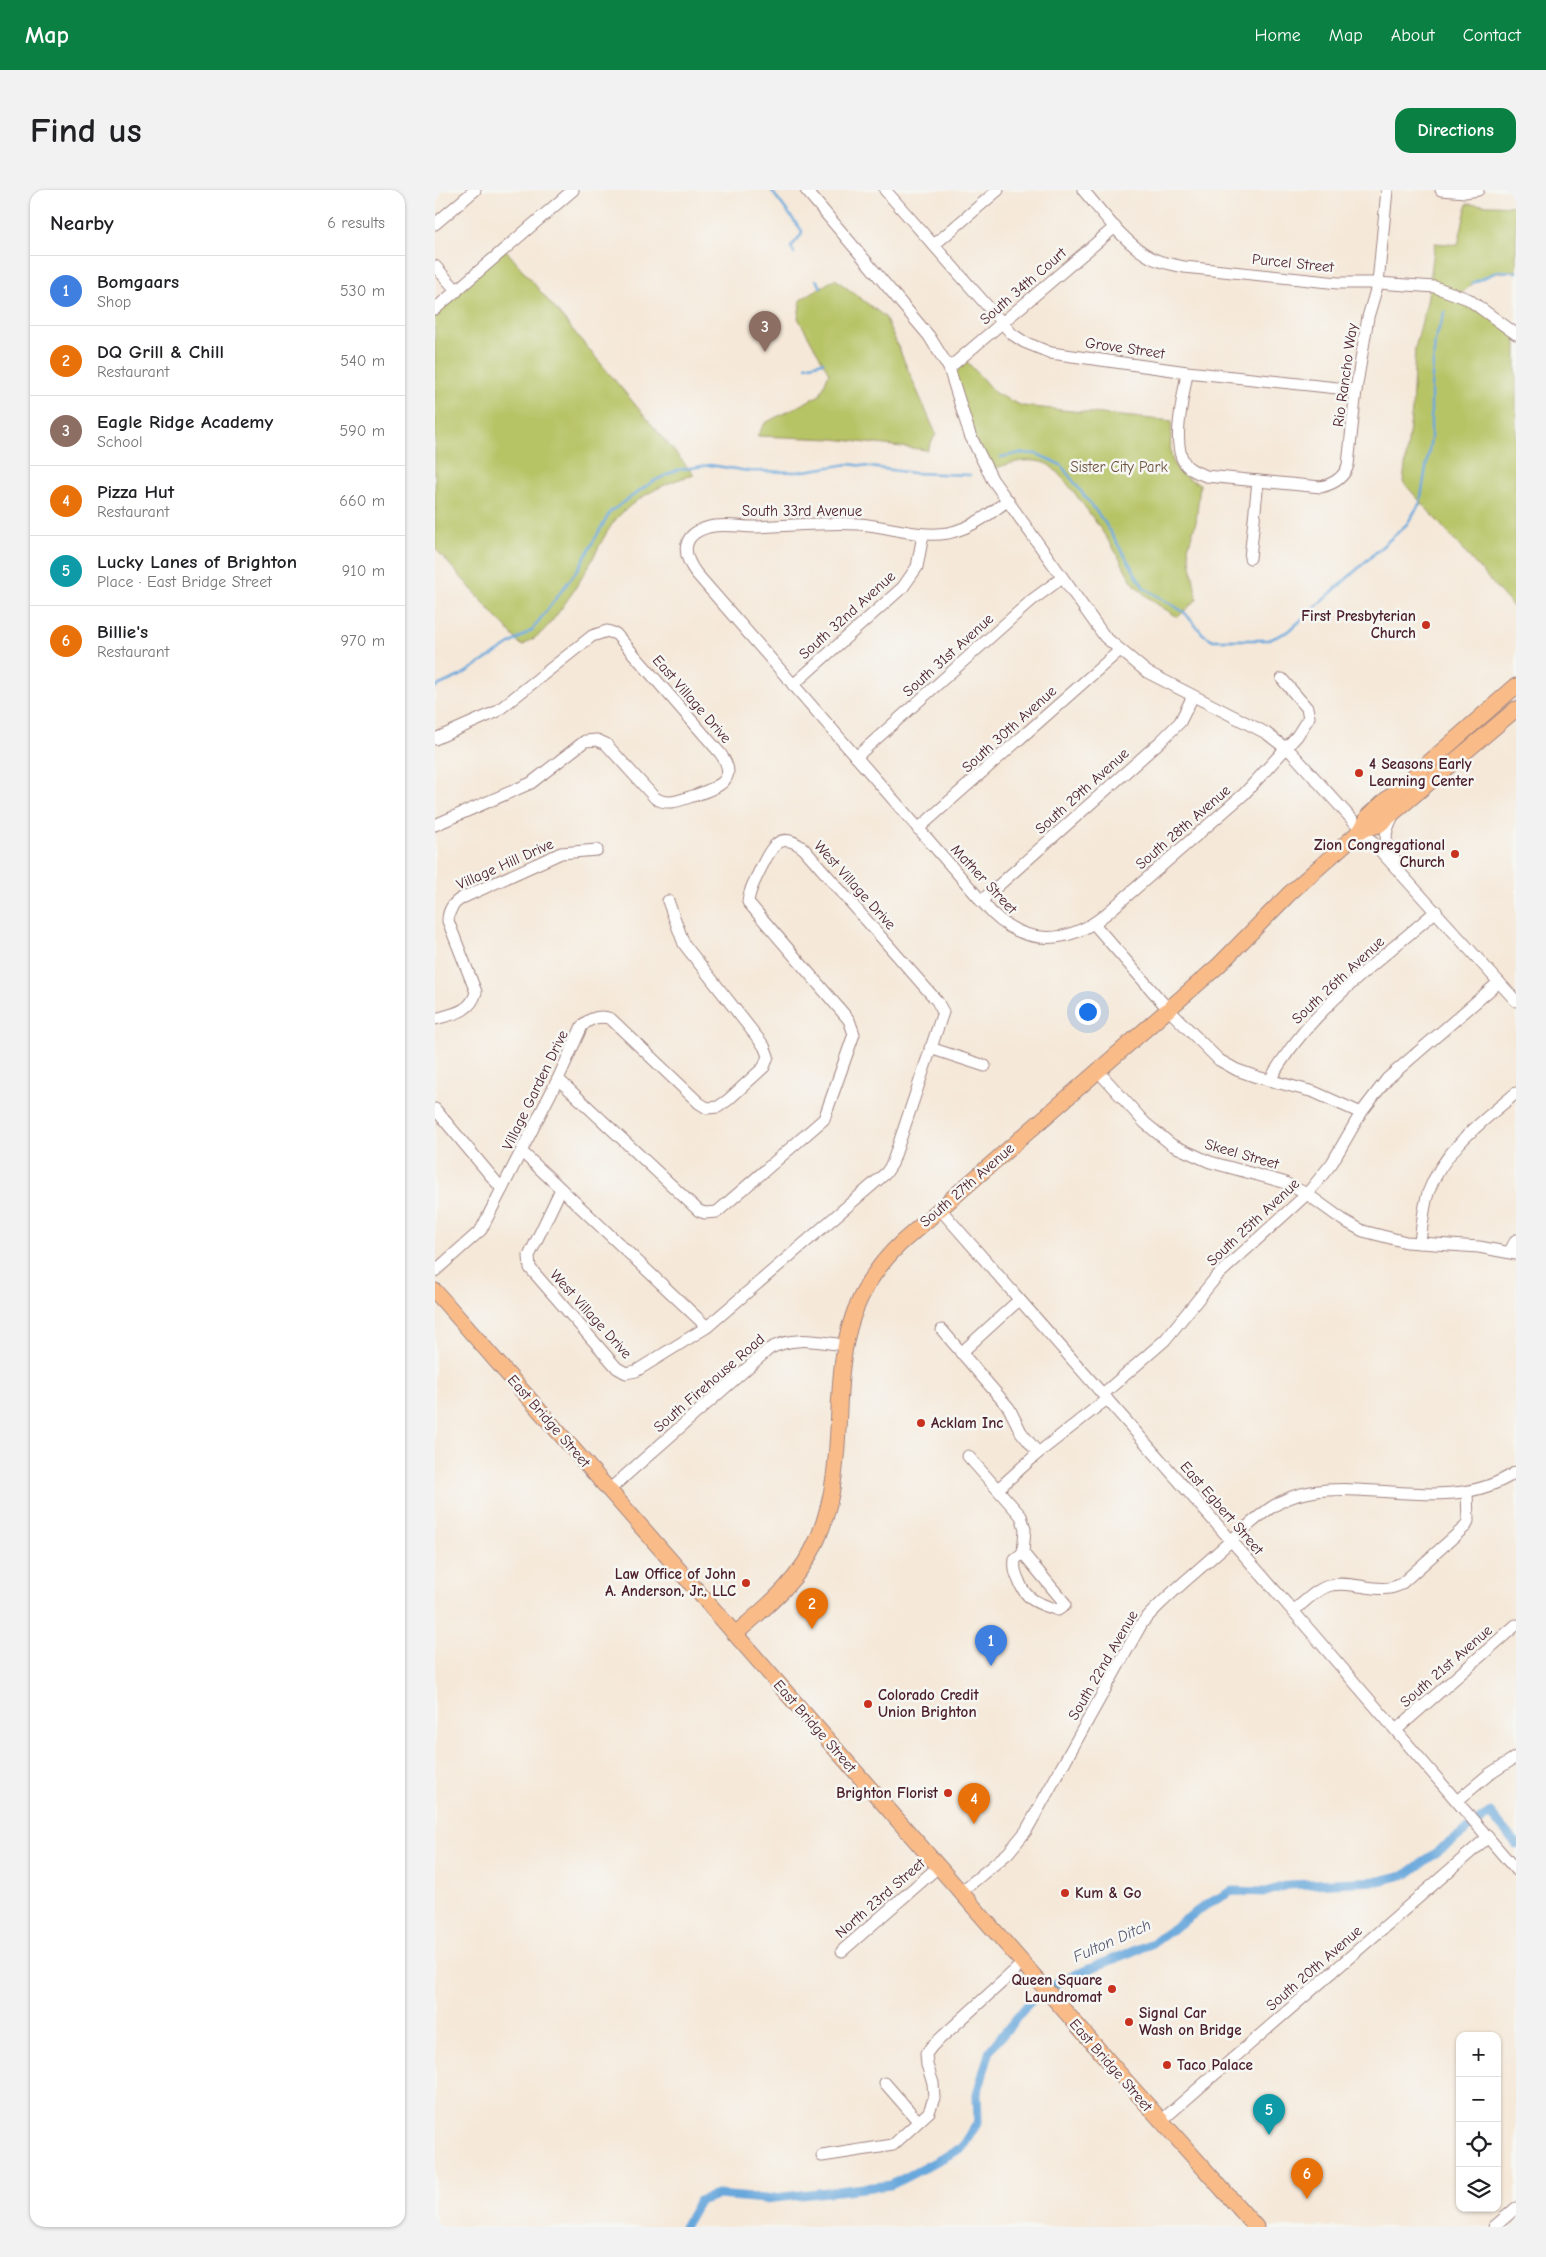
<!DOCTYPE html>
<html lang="en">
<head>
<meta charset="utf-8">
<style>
  :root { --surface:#fff; --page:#f2f2f2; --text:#202124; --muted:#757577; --line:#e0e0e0; --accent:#0b8043 }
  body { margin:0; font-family:"Comic Neue",sans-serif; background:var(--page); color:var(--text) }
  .controls { position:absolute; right:15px; bottom:15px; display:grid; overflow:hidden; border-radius:10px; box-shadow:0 1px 4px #0004 }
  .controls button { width:45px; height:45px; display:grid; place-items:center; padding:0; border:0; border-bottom:1px solid var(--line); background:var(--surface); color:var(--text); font:25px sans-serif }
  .you { position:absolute; left:652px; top:821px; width:18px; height:18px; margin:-12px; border:4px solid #fff; border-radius:50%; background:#1a73e8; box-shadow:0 0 0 8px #1a73e833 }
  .badge { display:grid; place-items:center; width:32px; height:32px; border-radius:50%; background:var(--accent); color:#fff; font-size:16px; font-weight:700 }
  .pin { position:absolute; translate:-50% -41px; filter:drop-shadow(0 1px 2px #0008) }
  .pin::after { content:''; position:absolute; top:26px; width:18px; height:15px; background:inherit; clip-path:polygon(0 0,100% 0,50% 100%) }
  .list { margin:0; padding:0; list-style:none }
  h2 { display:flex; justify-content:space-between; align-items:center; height:65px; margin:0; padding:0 20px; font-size:21px }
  h2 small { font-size:16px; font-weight:400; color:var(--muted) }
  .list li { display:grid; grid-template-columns:32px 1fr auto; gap:15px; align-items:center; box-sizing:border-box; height:70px; padding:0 20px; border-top:1px solid var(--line) }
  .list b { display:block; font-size:19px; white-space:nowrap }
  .list p { margin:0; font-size:16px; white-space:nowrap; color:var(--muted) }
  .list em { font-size:16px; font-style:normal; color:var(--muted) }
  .icon { flex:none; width:28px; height:28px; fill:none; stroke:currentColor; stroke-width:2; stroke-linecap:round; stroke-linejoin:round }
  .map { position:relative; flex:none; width:1081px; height:2037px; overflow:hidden; border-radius:15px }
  header { display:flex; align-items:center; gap:30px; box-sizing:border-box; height:70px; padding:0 25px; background:var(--accent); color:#fff }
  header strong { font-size:24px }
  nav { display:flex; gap:28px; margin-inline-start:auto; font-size:18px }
  .intro { display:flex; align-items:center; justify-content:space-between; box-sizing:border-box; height:120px; padding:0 30px }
  h1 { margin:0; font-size:35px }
  .button { padding:12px 22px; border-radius:15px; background:var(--accent); color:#fff; font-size:18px; font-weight:700 }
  main { display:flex; gap:30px; padding:0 30px }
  aside { flex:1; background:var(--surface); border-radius:15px; box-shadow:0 1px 4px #0004 }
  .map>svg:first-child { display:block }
</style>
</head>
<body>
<header>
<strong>Map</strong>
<nav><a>Home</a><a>Map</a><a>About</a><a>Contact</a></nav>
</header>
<div class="intro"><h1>Find us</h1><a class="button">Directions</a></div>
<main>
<aside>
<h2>Nearby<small>6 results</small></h2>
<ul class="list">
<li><span class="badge" style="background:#3f7fe0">1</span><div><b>Bomgaars</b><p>Shop</p></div><em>530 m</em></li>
<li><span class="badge" style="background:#e8710a">2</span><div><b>DQ Grill &amp; Chill</b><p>Restaurant</p></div><em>540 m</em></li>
<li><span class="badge" style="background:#8d6e63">3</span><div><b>Eagle Ridge Academy</b><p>School</p></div><em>590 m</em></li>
<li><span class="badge" style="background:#e8710a">4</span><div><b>Pizza Hut</b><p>Restaurant</p></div><em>660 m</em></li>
<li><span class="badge" style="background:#0f9aa8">5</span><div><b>Lucky Lanes of Brighton</b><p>Place · East Bridge Street</p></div><em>910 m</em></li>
<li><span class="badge" style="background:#e8710a">6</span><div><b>Billie's</b><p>Restaurant</p></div><em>970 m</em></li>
</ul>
</aside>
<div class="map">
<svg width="1081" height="2037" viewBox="0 0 1081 2037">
  <rect width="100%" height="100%" fill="#f6f6f2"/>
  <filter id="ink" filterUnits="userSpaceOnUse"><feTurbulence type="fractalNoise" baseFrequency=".02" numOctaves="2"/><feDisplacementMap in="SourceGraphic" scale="10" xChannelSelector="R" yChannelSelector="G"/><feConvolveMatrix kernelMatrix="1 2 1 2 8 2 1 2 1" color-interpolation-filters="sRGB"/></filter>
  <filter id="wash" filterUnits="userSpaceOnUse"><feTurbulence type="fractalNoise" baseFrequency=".0096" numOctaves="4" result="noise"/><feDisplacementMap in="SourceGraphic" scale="20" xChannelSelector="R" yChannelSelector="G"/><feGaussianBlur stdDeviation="1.12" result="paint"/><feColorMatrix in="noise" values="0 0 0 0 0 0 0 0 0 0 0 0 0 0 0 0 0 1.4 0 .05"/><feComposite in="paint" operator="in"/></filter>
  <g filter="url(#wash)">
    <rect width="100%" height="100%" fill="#f5e8d8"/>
    <g fill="#b7c466" stroke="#807248">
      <path d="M1032,14L1081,16V82C1057,81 1042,88 1025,105L1081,144V420L968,292L977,220L980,158L992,112L1000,53L1023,55Z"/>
      <path d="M70,59L259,285C232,291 195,310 178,333C169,346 162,360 155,374C146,390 119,432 106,443C100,448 93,452 87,456L0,358V119Z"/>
      <path d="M400,89L450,127L501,244L492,260L399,249L322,246L330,233L385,205L394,183L363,128L366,109Z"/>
      <path d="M528,167L560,203L587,216L737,231C735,262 730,280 765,294L761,332L753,358L762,409L743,427C728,418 714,410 702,397C693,388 688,373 680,361C671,346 626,280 612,274C592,266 573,274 553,281L514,178Z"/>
    </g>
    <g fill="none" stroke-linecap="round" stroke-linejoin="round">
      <g stroke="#69a8dc" stroke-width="2.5">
        <path d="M336,0L367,41L366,45L356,57L359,63"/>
        <path d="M381,90L386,97"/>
        <path d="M1037,93L1064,81L1081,82"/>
        <path d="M371,176L388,172"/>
        <path d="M566,267L586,263L602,264L626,275L670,333L709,398L749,422L768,444L778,450H834L854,441L972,334L985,313L996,248V198L1000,150L1010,121"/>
        <path d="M0,497L25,486L97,440L143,379L175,322L217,292L242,280L275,275L313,281L363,282L414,274L478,283L535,285"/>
      </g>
      <path stroke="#69a8dc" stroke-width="9" d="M249,2037L264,2011L282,2005L330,2009L456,1995L527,1958L543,1932L542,1904L555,1860L594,1813L627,1790L718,1753L771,1715L797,1701L831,1702L853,1695L944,1691L972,1684L1055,1623L1081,1654"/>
    </g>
  </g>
  <g filter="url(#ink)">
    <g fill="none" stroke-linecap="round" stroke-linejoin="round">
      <g stroke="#a08482" stroke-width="13">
        <g id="minor">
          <path d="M371,0L494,146L514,178L535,245L557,289L670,447L712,482L831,543L857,563L1081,811"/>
          <path d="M450,0L577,144L589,152L616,163L752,182L921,200"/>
          <path d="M648,0C668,23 688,52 715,67C725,73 737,74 749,77L903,93H943L1000,97L1033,109L1081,144"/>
          <path d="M1006,0L1030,2L1043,0"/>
          <path d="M0,34L40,0"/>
          <path d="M499,55L563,0"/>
          <path d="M0,76L22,101"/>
          <path d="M0,119L138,0"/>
          <path d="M514,178L680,37"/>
          <path d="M752,182C749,206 735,256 751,275C756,281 764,283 771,286L886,297C898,294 909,288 913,275L921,200L933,127L943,93L952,0"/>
          <path d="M573,310C555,324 537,338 513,343C483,348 454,336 423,334C389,332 354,336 320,337C305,337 289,333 274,337C247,344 246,363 261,383L557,723C592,757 634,754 671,724L809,604L862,546L874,527L872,518L847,489"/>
          <path d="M815,368L823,291"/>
          <path d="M358,495L468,397L482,377L488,345"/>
          <path d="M0,549L61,522L157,446L172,441L181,444L285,563C305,590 283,597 261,605C247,609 234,617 220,608L171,554L162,550L150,551L96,593L0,635"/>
          <path d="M421,567L597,410L627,388"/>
          <path d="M958,626C947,647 950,651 961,671"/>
          <path d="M483,639L684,461"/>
          <path d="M546,711L727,550L745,532L758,506"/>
          <path d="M659,734L733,819L784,870L802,880L822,887L879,902L926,923"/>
          <path d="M0,829C18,824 36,822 41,802L13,731C13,721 18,713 27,708L126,663L162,660"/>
          <path d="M495,858L550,876"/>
          <path d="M663,881L710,933L737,955L775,972L848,992L872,1004L908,1030L928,1041L971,1052L1044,1057L1081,1064"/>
          <path d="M123,889L264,1021L270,1023L282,1022L389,929L419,844L414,830L313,712C314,701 319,692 324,682C334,662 343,637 369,659L502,811L508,822L457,974L451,983L272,1137L201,1181L191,1183L182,1178L95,1078L94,1066L126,999"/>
          <path d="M835,890C874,820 942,773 1001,721"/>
          <path d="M0,919L67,999"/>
          <path d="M87,962L272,1137"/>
          <path d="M505,1019L858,1421L1081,1680"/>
          <path d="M985,1053C987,1036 988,1019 993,1003C1009,959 1047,932 1081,903"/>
          <path d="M1075,1061L1081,1050"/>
          <path d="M0,1081L46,1040L123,889L147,836C155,828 165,825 176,829L264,913L272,918L283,917L293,910L329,877L333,866L329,856L249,754L233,711"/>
          <path d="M507,1140L574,1218L586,1242L603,1263"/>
          <path d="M526,1163L584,1110"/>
          <path d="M668,1204L730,1150L782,1086L872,1004L897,973L926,923L952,889L1064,792"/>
          <path d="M533,1266L586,1326L590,1339L588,1363L628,1411L630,1415L623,1420C605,1414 591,1411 584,1391C580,1383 579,1378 580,1369L588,1363"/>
          <path d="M563,1299L603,1263L672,1209"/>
          <path d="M174,1300L334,1159C359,1145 383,1152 409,1155"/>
          <path d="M858,1421C870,1412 882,1398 897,1395C918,1390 946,1406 966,1394L1031,1336L1033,1331L1032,1302"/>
          <path d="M961,1540L1081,1435"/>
          <path d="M1022,1611L1053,1585L1081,1567"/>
          <path d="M526,1702L573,1663L591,1641L707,1433C729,1407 757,1386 782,1363C800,1348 817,1330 837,1317C849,1309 863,1304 876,1302C944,1291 1019,1324 1081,1282"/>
          <path d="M407,1761L503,1677"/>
          <path d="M450,1893L483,1931"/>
          <path d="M726,1931L1053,1647"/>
          <path d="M387,1966L458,1955L494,1922L499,1908L498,1893L492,1875L491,1864L497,1856L588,1773"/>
          <path d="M1059,2037L1081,2018"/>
        </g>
      </g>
      <g stroke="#a08482" stroke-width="17">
        <g id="major">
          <path d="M926,640L944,635L1081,519"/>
          <path d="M0,1101L691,1891L821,2037"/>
          <path d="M300,1444C333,1416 366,1389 383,1348C426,1244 372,1142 466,1053L783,776L855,703L926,640L934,625L1081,496"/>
        </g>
      </g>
      <use href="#minor" stroke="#fff" stroke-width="11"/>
      <use href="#major" stroke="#f9bc89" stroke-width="15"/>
    </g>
  </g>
  <g fill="#c8321e" stroke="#f6f6f2" stroke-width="2">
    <circle cx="991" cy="435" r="5"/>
    <circle cx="924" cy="583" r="5"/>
    <circle cx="1020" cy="664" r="5"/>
    <circle cx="486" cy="1233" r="5"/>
    <circle cx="311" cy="1393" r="5"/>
    <circle cx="433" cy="1514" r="5"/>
    <circle cx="513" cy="1603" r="5"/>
    <circle cx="630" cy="1703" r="5"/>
    <circle cx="677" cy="1799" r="5"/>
    <circle cx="694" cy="1832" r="5"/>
    <circle cx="732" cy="1875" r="5"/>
  </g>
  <g text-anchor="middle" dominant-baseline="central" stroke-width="5" stroke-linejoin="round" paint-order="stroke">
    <g font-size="15" fill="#4a1f2b" stroke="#f6f6f2">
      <text transform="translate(858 73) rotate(6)">Purcel Street</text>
      <text transform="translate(588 96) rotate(-41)">South 34th Court</text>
      <text transform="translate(690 158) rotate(8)">Grove Street</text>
      <text transform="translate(910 185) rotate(-82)">Rio Rancho Way</text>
      <text x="367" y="321">South 33rd Avenue</text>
      <text transform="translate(412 425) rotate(-42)">South 32nd Avenue</text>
      <text transform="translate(513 465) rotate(-42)">South 31st Avenue</text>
      <text transform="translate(257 509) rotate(49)">East Village Drive</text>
      <text transform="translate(574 539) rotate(-42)">South 30th Avenue</text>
      <text transform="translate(647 601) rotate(-42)">South 29th Avenue</text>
      <text transform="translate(748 637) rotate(-41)">South 28th Avenue</text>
      <text transform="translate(70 674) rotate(-24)">Village Hill Drive</text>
      <text transform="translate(549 689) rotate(47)">Mather Street</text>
      <text transform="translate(420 695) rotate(48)">West Village Drive</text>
      <text transform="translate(903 790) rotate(-43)">South 26th Avenue</text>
      <text transform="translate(100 900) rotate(-64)">Village Garden Drive</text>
      <text transform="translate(807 964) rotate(16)">Skeel Street</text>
      <text transform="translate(532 995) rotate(-41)">South 27th Avenue</text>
      <text transform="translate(818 1032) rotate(-43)">South 25th Avenue</text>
      <text transform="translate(156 1124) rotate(48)">West Village Drive</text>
      <text transform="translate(274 1193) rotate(-41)">South Firehouse Road</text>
      <text transform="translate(114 1231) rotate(49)">East Bridge Street</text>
      <text transform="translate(787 1318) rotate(49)">East Egbert Street</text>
      <text transform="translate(668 1475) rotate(-60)">South 22nd Avenue</text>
      <text transform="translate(1011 1476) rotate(-41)">South 21st Avenue</text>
      <text transform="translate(380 1536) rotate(49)">East Bridge Street</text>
      <text transform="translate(445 1708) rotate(-41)">North 23rd Street</text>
      <text transform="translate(879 1778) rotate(-41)">South 20th Avenue</text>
      <text transform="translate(676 1875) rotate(49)">East Bridge Street</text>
    </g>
    <g font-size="15" fill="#6b513d" stroke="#f6f6f2">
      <text x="684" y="277">Sister City Park</text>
    </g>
    <g font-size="15" font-weight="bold" fill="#4a1f2b" stroke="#f6f6f2" text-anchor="start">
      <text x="981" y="426" text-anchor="end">First Presbyterian<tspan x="981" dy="17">Church</tspan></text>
      <text x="934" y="574">4 Seasons Early<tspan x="934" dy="17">Learning Center</tspan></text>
      <text x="1010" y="655" text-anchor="end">Zion Congregational<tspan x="1010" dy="17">Church</tspan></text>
      <text x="496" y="1233">Acklam Inc</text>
      <text x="301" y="1384" text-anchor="end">Law Office of John<tspan x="301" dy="17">A. Anderson, Jr., LLC</tspan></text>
      <text x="443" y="1505">Colorado Credit<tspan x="443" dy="17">Union Brighton</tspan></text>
      <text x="503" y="1603" text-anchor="end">Brighton Florist</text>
      <text x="640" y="1703">Kum &amp; Go</text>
      <text x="667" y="1790" text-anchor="end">Queen Square<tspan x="667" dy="17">Laundromat</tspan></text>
      <text x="704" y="1823">Signal Car<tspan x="704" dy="17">Wash on Bridge</tspan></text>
      <text x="742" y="1875">Taco Palace</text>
    </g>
    <g font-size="16" font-style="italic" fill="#565672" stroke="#f6f6f2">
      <text transform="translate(677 1751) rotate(-24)">Fulton Ditch</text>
    </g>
  </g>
</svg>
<div class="controls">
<button>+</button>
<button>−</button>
<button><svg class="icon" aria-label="locate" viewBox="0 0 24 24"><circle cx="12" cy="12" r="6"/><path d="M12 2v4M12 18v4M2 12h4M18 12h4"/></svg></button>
<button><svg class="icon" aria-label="layers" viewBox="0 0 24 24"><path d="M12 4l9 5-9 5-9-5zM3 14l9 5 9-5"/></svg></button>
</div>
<div class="you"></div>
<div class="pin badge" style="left:556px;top:1476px;background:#3f7fe0">1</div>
<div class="pin badge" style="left:377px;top:1439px;background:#e8710a">2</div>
<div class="pin badge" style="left:330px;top:162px;background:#8d6e63">3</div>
<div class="pin badge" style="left:539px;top:1634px;background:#e8710a">4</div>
<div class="pin badge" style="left:834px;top:1945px;background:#0f9aa8">5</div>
<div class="pin badge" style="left:872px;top:2009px;background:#e8710a">6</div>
</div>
</main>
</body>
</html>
